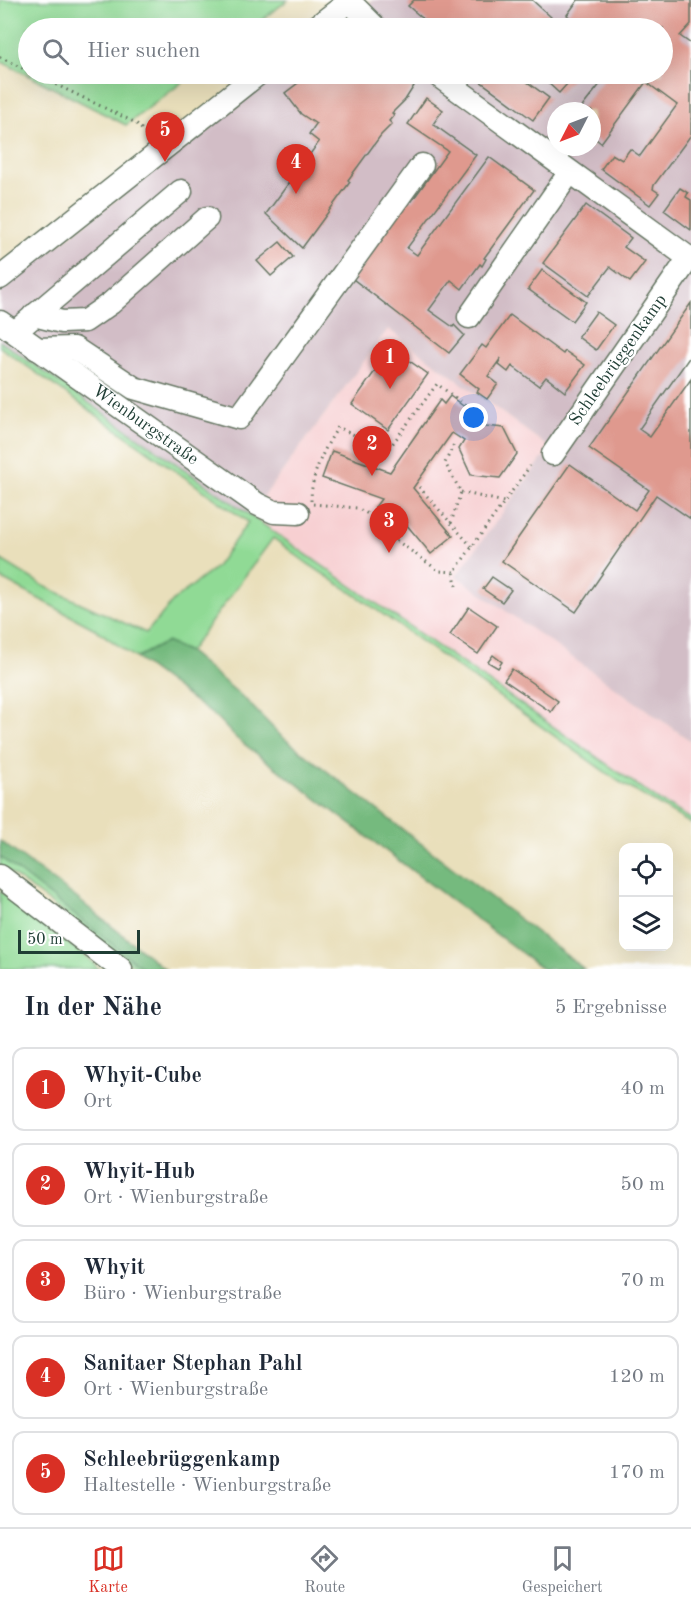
<!DOCTYPE html>
<html lang="de">
<head>
<meta charset="utf-8">
<style>
  :root { --surface:#fff; --page:#f6f6f7; --text:#1f2937; --muted:#747a83; --line:#e0e1e3; --accent:#d93025 }
  body { margin:0; font-family:"Old Standard TT",serif; background:var(--page); color:var(--text) }
  .controls { position:absolute; right:18px; bottom:18px; display:grid; overflow:hidden; border-radius:12px; box-shadow:0 6px 24px #0002 }
  .controls button { width:54px; height:54px; display:grid; place-items:center; padding:0; border:0; border-bottom:2px solid var(--line); background:var(--surface); color:var(--text); font:30px sans-serif }
  .compass { position:absolute; left:547px; top:102px; width:54px; height:54px; border-radius:50%; background:var(--surface); box-shadow:0 6px 24px #0002; rotate:228deg }
  .scale { position:absolute; left:18px; bottom:15px; width:122px; box-sizing:border-box; padding-left:6px; border:3px solid #1f3d34; border-top:0; font-size:16px; line-height:21px; white-space:nowrap; color:#1f3d34; -webkit-text-stroke:4px #fff; paint-order:stroke }
  .you { position:absolute; left:474px; top:418px; width:21px; height:21px; margin:-15px; border:4px solid #fff; border-radius:50%; background:#1a73e8; box-shadow:0 0 0 9px #1a73e833 }
  .badge { display:grid; place-items:center; width:39px; height:39px; border-radius:50%; background:var(--accent); color:#fff; font-size:20px; font-weight:700 }
  .pin { position:absolute; translate:-50% -50px; filter:drop-shadow(0 2px 3px #0008) }
  .pin::after { content:''; position:absolute; top:32px; width:21px; height:18px; background:inherit; clip-path:polygon(0 0,100% 0,50% 100%) }
  .list { margin:0; padding:0; list-style:none }
  h2 { display:flex; justify-content:space-between; align-items:center; height:78px; margin:0; padding:0 24px; font-size:26px }
  h2 small { font-size:20px; font-weight:400; color:var(--muted) }
  .list li { display:grid; grid-template-columns:39px 1fr auto; gap:18px; align-items:center; box-sizing:border-box; height:84px; margin:0 12px 12px; padding:0 12px; border:2px solid var(--line); border-radius:12px }
  .list b { display:block; font-size:22px; white-space:nowrap }
  .list p { margin:0; font-size:20px; white-space:nowrap; color:var(--muted) }
  .list em { font-size:20px; font-style:normal; color:var(--muted) }
  .icon { flex:none; width:33px; height:33px; fill:none; stroke:currentColor; stroke-width:2; stroke-linecap:round; stroke-linejoin:round }
  .map { position:relative; flex:none; width:691px; height:969px; overflow:hidden }
  .search { position:absolute; background:var(--surface); box-shadow:0 6px 24px #0002; left:18px; right:18px; top:18px; height:66px; display:flex; align-items:center; gap:15px; box-sizing:border-box; padding:0 21px; border-radius:33px; color:var(--muted); font-size:22px }
  .sheet { height:558px; background:var(--surface) }
  nav { display:flex; justify-content:space-around; align-items:center; box-sizing:border-box; height:84px; border-top:2px solid var(--line); background:var(--surface); font-size:16px; color:var(--muted) }
  nav a { display:grid; justify-items:center; gap:3px }
  nav .on { color:var(--accent) }
  .map>svg:first-child { display:block }
</style>
</head>
<body>
<div class="map">
<svg width="691" height="969" viewBox="0 0 691 969">
  <rect width="100%" height="100%" fill="#fff"/>
  <filter id="ink" filterUnits="userSpaceOnUse"><feTurbulence type="fractalNoise" baseFrequency=".0167" numOctaves="2"/><feDisplacementMap in="SourceGraphic" scale="12" xChannelSelector="R" yChannelSelector="G"/><feConvolveMatrix kernelMatrix="1 2 1 2 8 2 1 2 1" color-interpolation-filters="sRGB"/></filter>
  <filter id="wash" filterUnits="userSpaceOnUse"><feTurbulence type="fractalNoise" baseFrequency=".008" numOctaves="4" result="noise"/><feDisplacementMap in="SourceGraphic" scale="24" xChannelSelector="R" yChannelSelector="G"/><feGaussianBlur stdDeviation="1.35" result="paint"/><feColorMatrix in="noise" values="0 0 0 0 0 0 0 0 0 0 0 0 0 0 0 0 0 1.4 0 .05"/><feComposite in="paint" operator="in"/></filter>
  <g filter="url(#wash)">
    <rect width="100%" height="100%" fill="#e9dfbb"/>
    <path fill="#f7cfd1" d="M388,329L550,448L457,576L691,741V819L660,801L250,515Z"/>
    <path fill="#d2bdc6" fill-rule="evenodd" d="M372,0H691V741L456,576L550,448L388,329L250,515L0,341V290L278,74H662V28H336ZM556,111H592V147H556Z"/>
    <g fill="#90da95" stroke="#588c64" stroke-width="1.5">
      <path d="M0,0H288L251,28H28V74H193L126,125L0,61Z"/>
      <path d="M0,341L660,801L691,819V824L618,781L357,596L308,564L273,538L189,652L166,642L136,658L95,629L0,578V559L44,586L146,633L174,600L216,567L248,522L0,347Z"/>
      <path d="M0,857L144,969H138L0,865Z"/>
      <path d="M0,891L89,959L99,969H0Z"/>
    </g>
    <g fill="#74ba7e" stroke="#4a7c59" stroke-width="1.5">
      <path d="M166,642L189,652L245,699L280,735L584,969H543L236,738L217,718L136,658Z"/>
      <path d="M0,841L74,896L165,969H144L0,857Z"/>
    </g>
    <g id="blocks">
      <g fill="#df998e">
        <path d="M414,0H532L551,17L542,28H434L408,6Z"/>
        <path d="M578,0H691V24L680,36L691,44V135L654,185L653,189L659,193L650,205L601,169L612,154L622,160L630,149L640,156L677,105L646,82L601,143L592,136V111H579L608,74H663V28H582L567,15Z"/>
        <path d="M310,74H377L392,84L400,74L414,86L405,100L392,113L394,115L389,121L392,124L381,135L348,180L350,182L302,248L266,214L319,142L309,134L316,124L301,114L285,93Z"/>
        <path d="M479,74H521L519,76L549,98L533,120L476,78Z"/>
        <path d="M561,74H576L559,93L546,81L551,76L555,80Z"/>
        <path d="M426,98L443,110L433,124L476,155L407,248L417,255L489,157L534,190L484,258L486,259L482,266L480,264L462,289L451,280L429,310L453,327L454,325L464,335L449,353L353,279L407,198L412,201L448,151L408,124Z"/>
        <path d="M680,188L688,193L686,197L691,200V230L664,210Z"/>
        <path d="M586,205L631,238L624,247L645,262L630,282L610,267L588,296L543,263Z"/>
        <path d="M280,242L293,257L271,276L257,261Z"/>
        <path d="M542,270L586,302L572,321L528,289Z"/>
        <path d="M691,303V355L639,429L650,437L691,379V519L656,495L576,612L502,561L570,464L635,510L649,490L589,448Z"/>
        <path d="M596,312L614,325L596,350L578,337Z"/>
        <path d="M510,315L563,354L565,351L585,365L565,392L546,377L539,386L512,366L508,372L498,364L501,358L488,376L498,384L487,399L477,392L479,389L460,374L482,345L486,348Z"/>
        <path d="M391,348L428,374L388,430L352,404Z"/>
        <path d="M450,396L471,412L466,419L464,417L460,422L472,431L476,425L504,428L517,454L500,478L471,475L459,449L464,441L452,433L413,488L453,536L431,554L391,506L385,514L375,507L381,499L322,478L332,451L390,472L440,400L444,404Z"/>
        <path d="M492,577L511,590L502,602L483,589Z"/>
        <path d="M469,607L497,626L478,654L450,635Z"/>
        <path d="M493,655L502,662L498,668L488,662Z"/>
        <path d="M512,669L558,701L551,712L504,680Z"/>
      </g>
    </g>
  </g>
  <g filter="url(#ink)">
    <use href="#blocks" fill-opacity="0" stroke="#667663" stroke-width="1.5"/>
    <g fill="none" stroke-linecap="round" stroke-linejoin="round">
      <g stroke="#667663" stroke-width="25">
        <g id="minor">
          <path d="M349,1L376,28"/>
          <path d="M315,28L351,0"/>
          <path d="M436,74L689,258L553,454"/>
          <path d="M0,278L258,74"/>
          <path d="M34,315L62,322L85,321L111,303L207,218"/>
          <path d="M469,317L570,172"/>
          <path id="s1" d="M0,322L257,504L274,512L298,513"/>
          <path d="M15,332L181,191"/>
          <path d="M37,349L74,348L134,388L239,418L422,165"/>
          <path d="M0,876L121,969"/>
        </g>
      </g>
      <g stroke="#667663" stroke-width="3" stroke-dasharray="1.5 4.5" stroke-linecap="butt">
        <path d="M286,28L297,20"/>
        <path d="M0,57L28,71"/>
        <path d="M34,74L136,123L148,136"/>
        <path d="M419,487L472,547"/>
        <path d="M461,492L504,502"/>
        <path d="M311,501C311,474 324,449 338,427L387,451L437,384L476,413"/>
        <path d="M313,504L357,508L377,519L393,538L439,571L454,572"/>
        <path d="M451,523L461,492L445,463L454,444"/>
        <path d="M456,586L454,572L530,466"/>
      </g>
      <use href="#minor" stroke="#fff" stroke-width="22"/>
    </g>
  </g>
  <g text-anchor="middle" dominant-baseline="central" stroke-width="4.5" stroke-linejoin="round" paint-order="stroke">
    <g font-size="18" fill="#1f3d34" stroke="#fff">
      <text transform="translate(618 360) rotate(-55)">Schleebrüggenkamp</text>
      <text stroke="none"><textPath href="#s1" startOffset="178">Wienburgstraße</textPath></text>
    </g>
  </g>
</svg>
<div class="controls">
<button><svg class="icon" aria-label="locate" viewBox="0 0 24 24"><circle cx="12" cy="12" r="6"/><path d="M12 2v4M12 18v4M2 12h4M18 12h4"/></svg></button>
<button><svg class="icon" aria-label="layers" viewBox="0 0 24 24"><path d="M12 4l9 5-9 5-9-5zM3 14l9 5 9-5"/></svg></button>
</div>
<svg class="compass" viewBox="-18 -18 36 36"><path d="M0-13l5 13h-10z" fill="#e53935"/><path d="M0 13l5-13h-10z" fill="#747a83"/></svg>
<div class="scale">50 m</div>
<div class="you"></div>
<div class="pin badge" style="left:390px;top:389px">1</div>
<div class="pin badge" style="left:372px;top:476px">2</div>
<div class="pin badge" style="left:389px;top:553px">3</div>
<div class="pin badge" style="left:296px;top:194px">4</div>
<div class="pin badge" style="left:165px;top:162px">5</div>
<div class="search"><svg class="icon" aria-label="search" viewBox="0 0 24 24"><circle cx="10" cy="10" r="6"/><path d="M15 15l6 6"/></svg>Hier suchen</div>
</div>
<section class="sheet">
<h2>In der Nähe<small>5 Ergebnisse</small></h2>
<ul class="list">
<li><span class="badge">1</span><div><b>Whyit-Cube</b><p>Ort</p></div><em>40 m</em></li>
<li><span class="badge">2</span><div><b>Whyit-Hub</b><p>Ort · Wienburgstraße</p></div><em>50 m</em></li>
<li><span class="badge">3</span><div><b>Whyit</b><p>Büro · Wienburgstraße</p></div><em>70 m</em></li>
<li><span class="badge">4</span><div><b>Sanitaer Stephan Pahl</b><p>Ort · Wienburgstraße</p></div><em>120 m</em></li>
<li><span class="badge">5</span><div><b>Schleebrüggenkamp</b><p>Haltestelle · Wienburgstraße</p></div><em>170 m</em></li>
</ul>
</section>
<nav>
<a class="on"><svg class="icon" aria-label="map" viewBox="0 0 24 24"><path d="M3 6l6-2 6 2 6-2v14l-6 2-6-2-6 2zM9 4v14M15 6v14"/></svg>Karte</a>
<a><svg class="icon" aria-label="directions" viewBox="0 0 24 24"><path d="M12 3l9 9-9 9-9-9zM9 14v-3h6M13 9l2 2-2 2"/></svg>Route</a>
<a><svg class="icon" aria-label="saved" viewBox="0 0 24 24"><path d="M7 4h10v16l-5-4-5 4z"/></svg>Gespeichert</a>
</nav>
</body>
</html>
